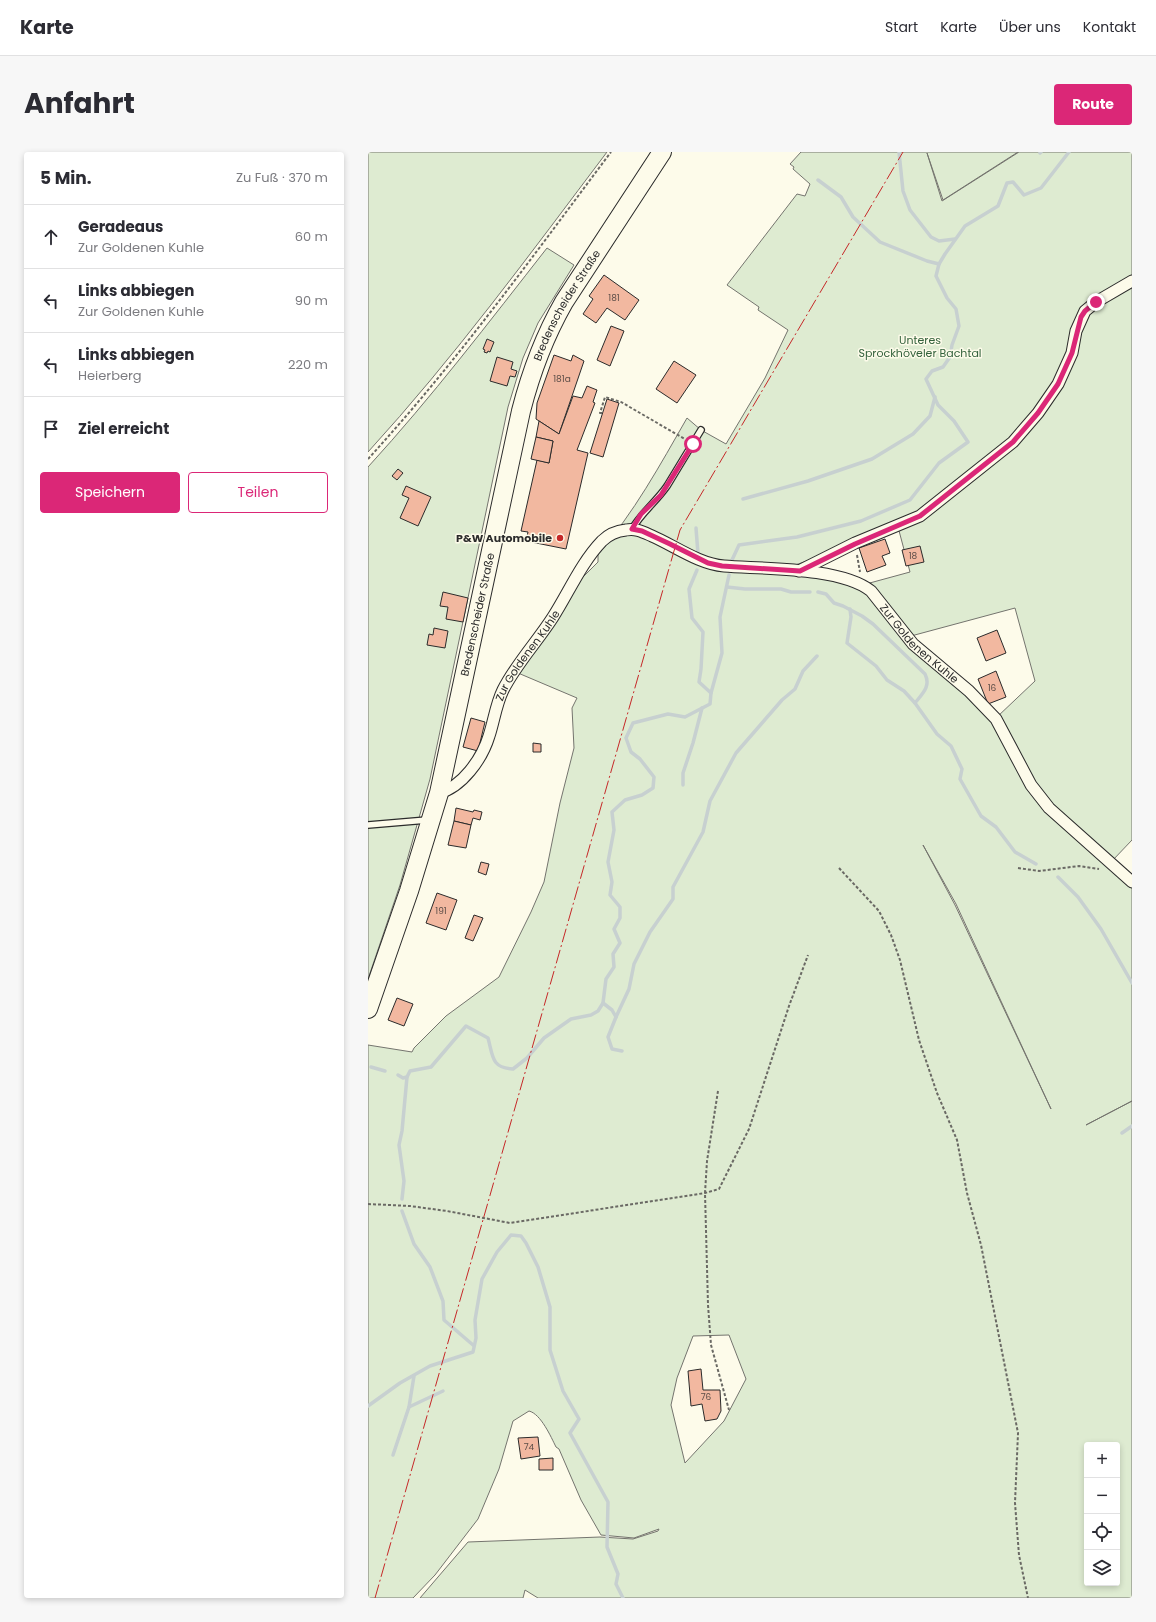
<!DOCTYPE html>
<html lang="de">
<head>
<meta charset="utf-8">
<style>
  :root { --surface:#fff; --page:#f7f7f7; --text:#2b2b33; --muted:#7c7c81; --line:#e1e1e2; --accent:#db2777 }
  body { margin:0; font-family:Poppins,sans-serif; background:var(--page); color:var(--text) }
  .controls { position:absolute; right:12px; bottom:12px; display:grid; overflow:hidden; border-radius:4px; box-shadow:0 2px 6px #0003 }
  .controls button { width:36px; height:36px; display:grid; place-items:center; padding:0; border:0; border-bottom:1px solid var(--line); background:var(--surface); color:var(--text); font:20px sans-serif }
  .stop { position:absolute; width:12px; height:12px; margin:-9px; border:3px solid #db2777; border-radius:50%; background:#fff }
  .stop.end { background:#db2777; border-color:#fff; box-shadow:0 1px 4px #0008 }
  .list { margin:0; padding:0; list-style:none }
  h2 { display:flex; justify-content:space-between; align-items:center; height:52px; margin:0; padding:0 16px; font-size:17px }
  h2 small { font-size:13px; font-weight:400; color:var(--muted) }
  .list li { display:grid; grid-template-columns:26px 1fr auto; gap:12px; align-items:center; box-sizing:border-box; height:64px; padding:0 16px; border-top:1px solid var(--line) }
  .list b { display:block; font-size:15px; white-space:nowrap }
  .list p { margin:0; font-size:13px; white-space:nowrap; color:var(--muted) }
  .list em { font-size:13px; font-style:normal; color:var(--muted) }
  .actions { display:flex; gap:8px; padding:12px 16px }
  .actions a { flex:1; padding:9px 0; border:1px solid var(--accent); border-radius:4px; text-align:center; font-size:14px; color:var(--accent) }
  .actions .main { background:var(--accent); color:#fff }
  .icon { flex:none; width:22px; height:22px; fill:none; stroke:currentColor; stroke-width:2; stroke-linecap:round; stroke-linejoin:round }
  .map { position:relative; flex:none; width:764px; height:1446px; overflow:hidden; border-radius:4px }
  header { display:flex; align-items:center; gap:24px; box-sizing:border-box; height:56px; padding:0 20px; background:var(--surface); border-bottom:1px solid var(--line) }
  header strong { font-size:19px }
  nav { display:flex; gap:22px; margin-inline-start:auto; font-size:14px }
  .intro { display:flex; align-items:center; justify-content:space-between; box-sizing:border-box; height:96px; padding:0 24px }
  h1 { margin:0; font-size:28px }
  .button { padding:10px 18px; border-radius:4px; background:var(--accent); color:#fff; font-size:14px; font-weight:700 }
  main { display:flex; gap:24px; padding:0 24px }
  aside { flex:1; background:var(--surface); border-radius:4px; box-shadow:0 2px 6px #0003 }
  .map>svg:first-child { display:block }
</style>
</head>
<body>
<header>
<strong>Karte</strong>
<nav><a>Start</a><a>Karte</a><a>Über uns</a><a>Kontakt</a></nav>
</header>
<div class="intro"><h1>Anfahrt</h1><a class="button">Route</a></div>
<main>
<aside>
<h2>5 Min.<small>Zu Fuß · 370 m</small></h2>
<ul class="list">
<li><svg class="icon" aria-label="ahead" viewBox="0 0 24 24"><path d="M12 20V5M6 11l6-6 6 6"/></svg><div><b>Geradeaus</b><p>Zur Goldenen Kuhle</p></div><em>60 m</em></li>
<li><svg class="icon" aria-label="left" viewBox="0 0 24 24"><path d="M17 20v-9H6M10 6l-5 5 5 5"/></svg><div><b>Links abbiegen</b><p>Zur Goldenen Kuhle</p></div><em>90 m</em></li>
<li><svg class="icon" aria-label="left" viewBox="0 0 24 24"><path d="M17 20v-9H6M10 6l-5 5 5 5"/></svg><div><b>Links abbiegen</b><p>Heierberg</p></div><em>220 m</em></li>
<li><svg class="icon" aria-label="arrive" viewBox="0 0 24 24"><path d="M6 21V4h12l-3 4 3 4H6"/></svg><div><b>Ziel erreicht</b></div></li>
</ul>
<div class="actions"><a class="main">Speichern</a><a>Teilen</a></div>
</aside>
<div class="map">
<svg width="764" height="1446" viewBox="0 0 764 1446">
  <rect width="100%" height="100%" fill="#fdfbea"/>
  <g fill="#deebd1" stroke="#74746e" fill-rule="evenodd">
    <path d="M0,0H239C162,102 86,206 0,300Z"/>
    <path d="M433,0H650L575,48L559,1L574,49L651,0H764V688L744,709L698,670L662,630L642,588L639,577L629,565L667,529L647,456L543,484L501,437L522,467L541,487L614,556L634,579L654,622L671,646L690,666L749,720L748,721L764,736V949L718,973L764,949V1446H170L157,1438L155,1446H52L100,1390L232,1385L265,1387L290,1379L291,1377L266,1386L233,1383L213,1348L191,1297L188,1295C183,1285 173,1262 161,1259L145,1269L131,1317L110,1367L67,1423L45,1446H0V893L44,900L46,896L78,864L131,825L163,760L176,730L192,651L206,596L204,556L209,546L150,521L211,429L230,410V402C266,361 292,313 319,266L333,278L358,292L397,226L420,178L390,158L391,155L359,133L429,42L437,44L442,32L425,17L426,15L422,12ZM697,214L692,233L647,291L553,364L530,375L542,420L498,432L479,424L422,415L504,385L550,362L643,290L689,231ZM555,693L588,752L683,957L587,753ZM361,1183L378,1227L356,1269L317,1311L303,1253L309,1226L325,1184ZM719,1293H749V1431H719Z"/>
    <path d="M179,96L206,113L170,171L155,206L140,255L62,627L32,733L0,827V315C64,245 121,170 179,96Z"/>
  </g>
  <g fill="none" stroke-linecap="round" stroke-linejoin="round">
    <g stroke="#c7d0d0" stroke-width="3.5">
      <path d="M531,0L535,39L542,58L563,85L571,89L587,87"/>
      <path d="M672,1L673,0"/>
      <path d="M450,28L473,45L485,65L512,90L559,109L571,112"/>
      <path d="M375,347L440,329L504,307L545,282L562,264L567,245"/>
      <path d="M328,376L330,402"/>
      <path d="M364,408L371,393L429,385L493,369L542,348L571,311L600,290L586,269L570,253L558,227L564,219L575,215L582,205L584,193L591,174L588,157L579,146L568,124L571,112L577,102L597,74L630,54L639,31L645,30L656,43L673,36L701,0"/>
      <path d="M329,418L321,437L324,466L335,480L333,517L331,530L343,541"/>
      <path d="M359,435L377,437H413L423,440H442"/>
      <path d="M450,440L458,442L466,451L475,454L494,464L505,472L557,522C563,534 555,541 547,551L569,582L583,594L594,617L592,627L613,664L628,675L647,700L668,712"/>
      <path d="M482,457L483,465L479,491L508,514L519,528L536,539L547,551"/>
      <path d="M315,633V621L325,591L334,556"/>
      <path d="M690,725L710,745L733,777L764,831"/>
      <path d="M235,851L244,858L248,865"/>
      <path d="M254,899L244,897L240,885L248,865L261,837L266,812L282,780L305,747V735L335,680L342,649L368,601L414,548L427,537L435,519L449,504"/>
      <path d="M3,915L17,919"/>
      <path d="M30,923L35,926L39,925"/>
      <path d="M754,981L764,974"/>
      <path d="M34,1047L36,1029L31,993L34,979L39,925L42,919L63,915L98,874L120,886C125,904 123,916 145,917L159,906L176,886L203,867L223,863L230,859L235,851L238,827L246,815L245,802L252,791L246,777L252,766V755L242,743L244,730L240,710L246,678L244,660L257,648L274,643L285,636L286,625L272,607L263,600L258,586L265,571L300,562L317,565L342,552L343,541L354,501L352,465L361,423"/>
      <path d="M34,1059L46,1092L62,1115L75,1149L76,1168L105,1193"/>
      <path d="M0,1254L32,1231L62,1214L105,1200L108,1186L107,1168L114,1127L129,1100L143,1083L153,1084L158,1091L170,1115L182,1155V1198L195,1239L211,1267L202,1281L240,1350L239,1395L250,1422L248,1432L255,1446"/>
      <path d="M41,1255L75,1239"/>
      <path d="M25,1303L41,1255L46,1224"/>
    </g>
  </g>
  <g fill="#f2b8a0" stroke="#2b2b2b">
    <path d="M236,123L271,148L257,168L239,156L228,171L215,162L225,147L221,144Z"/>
    <path d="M243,174L256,179L242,214L229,208Z"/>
    <path d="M119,187L126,190L122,200L120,199L119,201L116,200L117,198L115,197Z"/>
    <path d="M186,203L203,209L205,203L216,209L191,282L168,267L169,251Z"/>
    <path d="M129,205L145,210L143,217L149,219L147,225L142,224L139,234L122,229Z"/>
    <path d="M306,209L328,223L309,251L288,237Z"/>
    <path d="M219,234L229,238L225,250L227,251L209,298L220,301L198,397L158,389L160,380L153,379L169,308L181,311L185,289L168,285L171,269L191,282L205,244L214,246Z"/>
    <path d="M239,247L251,251L235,305L222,301Z"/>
    <path d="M168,285L185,289L181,311L163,307Z"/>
    <path d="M30,317L35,321L29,328L24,324Z"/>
    <path d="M38,334L63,345L50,374L32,366L41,346L34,343Z"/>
    <path d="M517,387L522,401L514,404L518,413L499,420L491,396Z"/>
    <path d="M552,394L556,410L538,414L534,398Z"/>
    <path d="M75,440L100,446L95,470L78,467L80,455L72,454Z"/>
    <path d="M66,476L80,479L77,496L59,493L61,482L65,483Z"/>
    <path d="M629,478L638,501L618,509L609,486Z"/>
    <path d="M628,519L638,545L620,552L610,527Z"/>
    <path d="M103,566L117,570L110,599L95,595Z"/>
    <path d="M165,591L173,592V600H165Z"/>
    <path d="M88,656L105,660L106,658L114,660L112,668L105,666L103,673L86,669Z"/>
    <path d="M86,669L103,673L98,696L80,693Z"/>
    <path d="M113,710L121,712L118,723L110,720Z"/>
    <path d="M69,741L89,748L78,778L58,771Z"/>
    <path d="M106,763L115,766L105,789L97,786Z"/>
    <path d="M29,846L45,852L36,874L20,868Z"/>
    <path d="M333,1217L335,1238H352L353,1259L349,1267L337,1269L334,1252L323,1254L320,1219Z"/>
    <path d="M170,1285L172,1304L153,1307L150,1286Z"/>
    <path d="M185,1306V1318H171V1307Z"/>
  </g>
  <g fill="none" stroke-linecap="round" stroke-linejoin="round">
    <g stroke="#2b2b2b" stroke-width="8">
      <g id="lane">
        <path d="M264,377C274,360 288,350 299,334L333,278"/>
        <path d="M0,673L59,668"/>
      </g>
    </g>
    <g stroke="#2b2b2b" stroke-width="13">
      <g id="street">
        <path d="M431,419L487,391L552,364L645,290L670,261L690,232L704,201L708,179L717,159L728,150L764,129"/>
        <path id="s1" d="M71,641C94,635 114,607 121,584C126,569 128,552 135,538C148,512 169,490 185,465C201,440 213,411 234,389C240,383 249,379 258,378C268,376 275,380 284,384C307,394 331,412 356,414C395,417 473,415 503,439L545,492L601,539L628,567L663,633L681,656L764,730"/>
      </g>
    </g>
    <g stroke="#2b2b2b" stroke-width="20">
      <g id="primary">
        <path id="s2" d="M0,857L41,739L71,641L153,259C163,220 176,185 196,150L294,0"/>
      </g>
    </g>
    <g stroke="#6a6964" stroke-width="2" stroke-dasharray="3 2" stroke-linecap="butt">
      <path d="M234,261H232L237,245L253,250L317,287"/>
      <path d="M0,307C88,211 165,104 243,0"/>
      <path d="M489,403L492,420"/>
      <path d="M471,716L511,759L523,783L532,808L551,888L569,941L589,988L599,1041L613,1093L650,1281L647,1351L651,1403L660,1446"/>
      <path d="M650,716L671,719L711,714L731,717"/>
      <path d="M350,939L339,1009L337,1041L340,1153L343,1193L361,1258"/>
      <path d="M0,1052L42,1054L79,1059L142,1071L337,1041L351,1037L381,977L421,854L440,803"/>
    </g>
    <use href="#lane" stroke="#fdfbea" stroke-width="5.5"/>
    <use href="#street" stroke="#fdfbea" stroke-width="11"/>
    <use href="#primary" stroke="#fdfbea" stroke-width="18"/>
    <path stroke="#c62828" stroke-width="1" stroke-dasharray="14 3 2 3" stroke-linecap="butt" d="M7,1446L312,378L535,0"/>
  </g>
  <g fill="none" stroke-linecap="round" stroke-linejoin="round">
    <path stroke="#db2777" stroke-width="5" d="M325,292L293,343L273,362L264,377L274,379L302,392L340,411L354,414L432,419L487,392L552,364L645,290L670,261L690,232L704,201L713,165L717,159L728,150"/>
  </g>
  <circle fill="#c62828" stroke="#fdfbea" stroke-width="1.5" cx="192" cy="386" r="4"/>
  <g text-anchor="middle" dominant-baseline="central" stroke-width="3" stroke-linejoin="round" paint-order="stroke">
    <g font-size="9" fill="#5d4e48">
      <text x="246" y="146">181</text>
      <text x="194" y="227">181a</text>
      <text x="545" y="404">18</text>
      <text x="624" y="536">16</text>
      <text x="73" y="759">191</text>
      <text x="338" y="1245">76</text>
      <text x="161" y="1295">74</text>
    </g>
    <g font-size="11" fill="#2b2b2b" stroke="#fdfbea">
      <text stroke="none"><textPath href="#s2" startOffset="734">Bredenscheider Straße</textPath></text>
      <text stroke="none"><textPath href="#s2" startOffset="410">Bredenscheider Straße</textPath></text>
      <text stroke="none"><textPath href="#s1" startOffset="661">Zur Goldenen Kuhle</textPath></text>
      <text stroke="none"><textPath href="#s1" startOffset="169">Zur Goldenen Kuhle</textPath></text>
    </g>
    <g font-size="11" fill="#34623c" stroke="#fdfbea">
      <text x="552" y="188">Unteres<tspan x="552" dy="13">Sprockhöveler Bachtal</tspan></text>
    </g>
    <g font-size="11" font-weight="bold" fill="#2b2b2b" stroke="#fdfbea" text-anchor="end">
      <text x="184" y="386">P&amp;W Automobile</text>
    </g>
  </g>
</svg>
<div class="controls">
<button>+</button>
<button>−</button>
<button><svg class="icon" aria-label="locate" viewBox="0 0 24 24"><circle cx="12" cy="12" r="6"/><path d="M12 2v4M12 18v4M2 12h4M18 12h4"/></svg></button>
<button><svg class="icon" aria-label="layers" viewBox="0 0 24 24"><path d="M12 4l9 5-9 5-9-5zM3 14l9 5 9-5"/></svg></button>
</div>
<div class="stop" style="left:325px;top:292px"></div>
<div class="stop end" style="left:728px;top:150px"></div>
</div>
</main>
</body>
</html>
